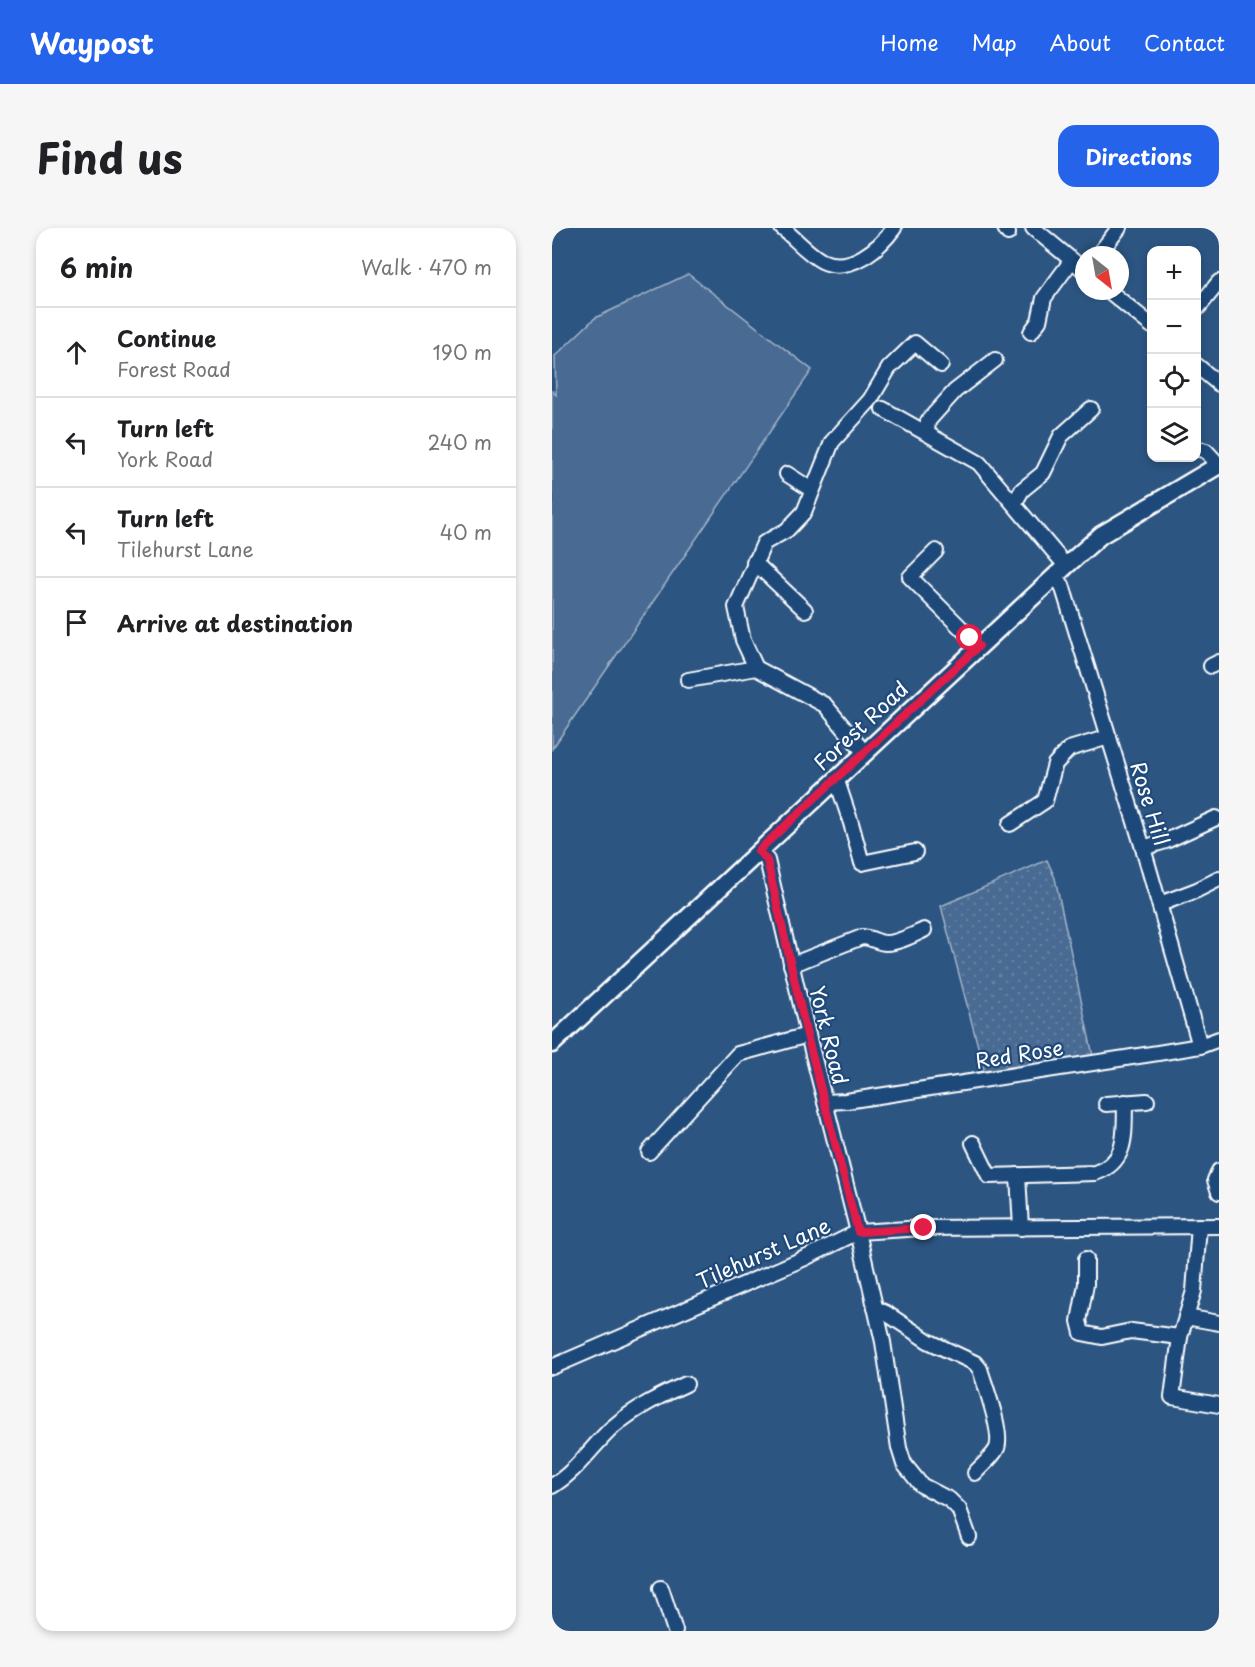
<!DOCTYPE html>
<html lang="en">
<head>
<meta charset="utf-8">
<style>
  :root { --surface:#fff; --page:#f6f6f6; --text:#202124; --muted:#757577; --line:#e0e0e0; --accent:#2563eb }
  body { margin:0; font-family:"Playpen Sans",sans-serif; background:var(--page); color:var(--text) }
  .controls { position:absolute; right:18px; top:18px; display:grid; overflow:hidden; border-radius:12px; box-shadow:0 3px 9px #0003 }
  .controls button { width:54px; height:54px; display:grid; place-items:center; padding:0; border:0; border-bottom:2px solid var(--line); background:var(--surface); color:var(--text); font:30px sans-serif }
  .compass { position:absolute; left:523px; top:18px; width:54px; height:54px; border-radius:50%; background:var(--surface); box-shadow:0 3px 9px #0003; rotate:149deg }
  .stop { position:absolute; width:18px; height:18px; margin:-14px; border:4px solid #e11d48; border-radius:50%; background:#fff }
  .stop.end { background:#e11d48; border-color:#fff; box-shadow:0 2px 6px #0008 }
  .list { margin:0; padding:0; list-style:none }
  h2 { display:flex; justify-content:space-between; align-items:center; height:78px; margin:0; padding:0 24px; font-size:26px }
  h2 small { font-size:20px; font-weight:400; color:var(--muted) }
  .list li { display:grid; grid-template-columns:39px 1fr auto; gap:18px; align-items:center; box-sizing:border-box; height:90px; padding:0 24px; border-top:2px solid var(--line) }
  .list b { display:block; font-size:22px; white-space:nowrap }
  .list p { margin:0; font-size:20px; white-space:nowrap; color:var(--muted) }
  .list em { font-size:20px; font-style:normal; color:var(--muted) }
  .icon { flex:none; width:33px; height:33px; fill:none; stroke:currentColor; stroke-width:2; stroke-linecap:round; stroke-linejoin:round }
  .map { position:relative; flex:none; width:667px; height:1403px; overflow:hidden; border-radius:18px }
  header { display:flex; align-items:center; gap:36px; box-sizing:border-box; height:84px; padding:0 30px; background:var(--accent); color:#fff }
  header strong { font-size:28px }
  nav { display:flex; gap:33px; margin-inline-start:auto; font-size:21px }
  .intro { display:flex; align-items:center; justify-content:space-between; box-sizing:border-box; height:144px; padding:0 36px }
  h1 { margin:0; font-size:42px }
  .button { padding:15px 27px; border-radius:18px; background:var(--accent); color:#fff; font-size:21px; font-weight:700 }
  main { display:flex; gap:36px; padding:0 36px }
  aside { flex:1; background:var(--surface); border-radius:18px; box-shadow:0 3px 9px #0003 }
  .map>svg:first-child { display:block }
</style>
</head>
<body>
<header>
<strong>Waypost</strong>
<nav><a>Home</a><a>Map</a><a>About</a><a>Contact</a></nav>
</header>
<div class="intro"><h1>Find us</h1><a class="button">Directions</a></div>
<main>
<aside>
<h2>6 min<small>Walk · 470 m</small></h2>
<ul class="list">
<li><svg class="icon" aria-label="ahead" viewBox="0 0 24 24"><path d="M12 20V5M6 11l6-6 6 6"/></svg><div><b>Continue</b><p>Forest Road</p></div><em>190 m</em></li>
<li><svg class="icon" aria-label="left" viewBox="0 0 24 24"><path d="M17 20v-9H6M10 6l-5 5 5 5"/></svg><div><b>Turn left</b><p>York Road</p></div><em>240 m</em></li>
<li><svg class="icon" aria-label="left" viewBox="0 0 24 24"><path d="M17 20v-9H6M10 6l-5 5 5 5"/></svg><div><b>Turn left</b><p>Tilehurst Lane</p></div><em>40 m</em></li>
<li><svg class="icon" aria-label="arrive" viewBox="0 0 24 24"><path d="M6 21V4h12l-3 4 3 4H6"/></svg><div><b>Arrive at destination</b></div></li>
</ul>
</aside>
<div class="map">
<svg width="667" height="1403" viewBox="0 0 667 1403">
  <defs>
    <pattern id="garden-dots" width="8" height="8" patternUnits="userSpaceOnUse" patternTransform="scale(1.5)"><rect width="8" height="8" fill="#486b92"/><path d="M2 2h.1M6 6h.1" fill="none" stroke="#6381a2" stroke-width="1.8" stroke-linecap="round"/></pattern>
  </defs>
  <rect width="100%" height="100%" fill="#2c5582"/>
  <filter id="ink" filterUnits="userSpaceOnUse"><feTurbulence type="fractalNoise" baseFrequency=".0167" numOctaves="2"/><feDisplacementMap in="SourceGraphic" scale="12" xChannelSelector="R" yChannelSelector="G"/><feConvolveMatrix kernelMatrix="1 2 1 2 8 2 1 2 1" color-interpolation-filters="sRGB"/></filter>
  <g filter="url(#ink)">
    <path fill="#486b92" stroke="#a4b5c8" stroke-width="1.5" d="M136,46L260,142L0,521V163L4,167L3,128L43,90Z"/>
    <path fill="url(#garden-dots)" stroke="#a4b5c8" stroke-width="1.5" d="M495,632L503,650L541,828L433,845L389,678Z"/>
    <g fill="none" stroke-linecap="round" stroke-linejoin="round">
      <g stroke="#fff" stroke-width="18">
        <g id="minor">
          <path d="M230,0C243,10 256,26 270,33C297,46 327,21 342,0"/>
          <path d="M453,0L456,5"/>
          <path d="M481,0L532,42"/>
          <path d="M546,27L567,0"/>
          <path d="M557,63L600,98"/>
          <path d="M644,82L667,54"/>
          <path d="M479,104L487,93L492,70L520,32"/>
          <path d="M644,137L667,156"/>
          <path d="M331,181L427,235L514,338"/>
          <path d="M375,205L376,193L403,163L443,132"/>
          <path d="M644,220L654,223L667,237"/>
          <path d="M235,246L260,262"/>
          <path d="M462,276L470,262L491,245L509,208L539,181"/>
          <path d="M384,323L358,349L427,418"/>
          <path d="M202,334L253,382"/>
          <path d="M502,349L510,357L591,620L648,818"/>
          <path d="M659,438L667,434"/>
          <path d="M136,452L204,440"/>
          <path d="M312,524L273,477L204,440L191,412L184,379L212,315L235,302L252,284L280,214L318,172L337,140L363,115L389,137"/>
          <path d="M284,550L299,595L310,635L363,624"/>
          <path d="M458,596L493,573L503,536L517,521L557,509"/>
          <path d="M591,620L614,613L664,590"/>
          <path d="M206,623L215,632L256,807L306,1004L331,1114L347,1220L352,1236L369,1257L398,1272L407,1281L417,1309"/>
          <path d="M608,676L645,662L667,651"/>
          <path d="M239,737L310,709C319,709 325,715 334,715C346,715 361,707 372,702"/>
          <path d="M273,874L294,873L606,825L648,818L667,811"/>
          <path d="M554,876L595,873"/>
          <path d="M421,915L437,948L543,945C577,934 572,904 573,874"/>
          <path d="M97,924L186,826L256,807"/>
          <path d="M667,943L663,952L667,964"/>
          <path d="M466,947L469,1000"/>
          <path d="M534,1031V1056L527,1093L530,1105L550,1109L579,1103L628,1109L642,1063L647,998"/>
          <path d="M323,1080L334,1085L376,1113L423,1135L428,1141C433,1158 451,1204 445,1220C441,1229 430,1237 423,1245"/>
          <path d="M634,1089L667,1095"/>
          <path d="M628,1109L620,1169L667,1177"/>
          <path d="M0,1139L253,1030L306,1004L372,1000L667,998"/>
          <path d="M0,1258C25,1243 40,1218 61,1199C83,1180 108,1168 134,1156"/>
          <path d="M109,1360L123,1403"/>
        </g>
      </g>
      <g stroke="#fff" stroke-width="21">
        <path id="major" d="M0,816L514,338L549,307L667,237"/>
      </g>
      <use href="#minor" stroke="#1f4a7a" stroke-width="14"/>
      <use href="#major" stroke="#1f4a7a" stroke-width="16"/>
    </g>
  </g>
  <g fill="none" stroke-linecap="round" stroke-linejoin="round" filter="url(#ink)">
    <path stroke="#e11d48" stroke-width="8" d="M372,1000L306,1004L255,807L215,632L206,623L427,418L418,410"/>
  </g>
  <g text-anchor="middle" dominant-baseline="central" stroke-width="4.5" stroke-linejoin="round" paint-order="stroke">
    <g font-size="21" fill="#fff" stroke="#1f4a7a">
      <text transform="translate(308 497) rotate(-43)">Forest Road</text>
      <text transform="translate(599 575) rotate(73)">Rose Hill</text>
      <text transform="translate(278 807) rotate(76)">York Road</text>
      <text transform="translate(467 825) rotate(-9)">Red Rose</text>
      <text transform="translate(211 1024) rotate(-24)">Tilehurst Lane</text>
    </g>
  </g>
</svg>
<div class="controls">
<button>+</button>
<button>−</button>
<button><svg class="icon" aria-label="locate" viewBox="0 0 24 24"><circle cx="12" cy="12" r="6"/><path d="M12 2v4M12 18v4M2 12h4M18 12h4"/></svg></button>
<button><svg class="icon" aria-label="layers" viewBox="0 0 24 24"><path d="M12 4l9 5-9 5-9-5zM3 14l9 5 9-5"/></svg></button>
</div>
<svg class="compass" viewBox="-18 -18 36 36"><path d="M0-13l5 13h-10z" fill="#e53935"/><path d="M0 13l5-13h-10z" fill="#757577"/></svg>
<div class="stop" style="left:418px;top:410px"></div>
<div class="stop end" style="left:372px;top:1000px"></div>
</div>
</main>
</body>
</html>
